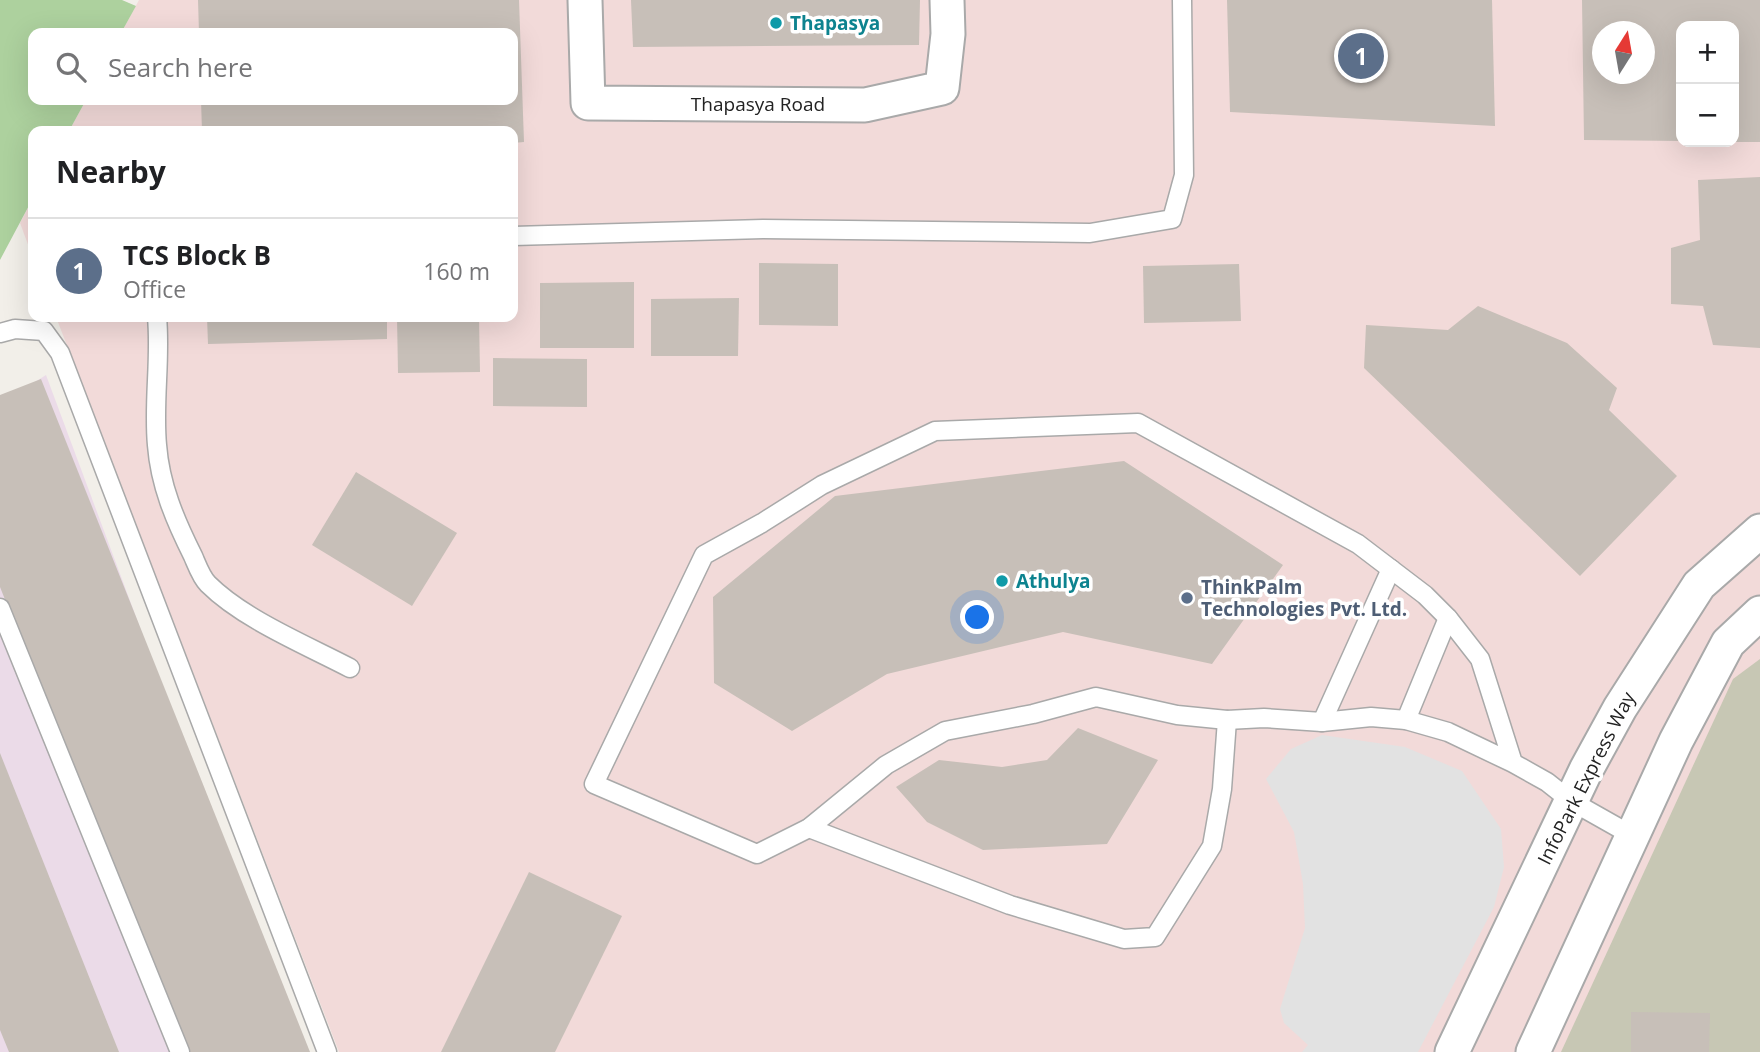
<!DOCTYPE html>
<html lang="en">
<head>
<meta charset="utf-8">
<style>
  :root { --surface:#fff; --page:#f6f6f6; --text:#202124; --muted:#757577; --line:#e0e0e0; --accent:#d93025 }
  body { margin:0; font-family:"Open Sans",sans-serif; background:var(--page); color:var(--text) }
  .controls { position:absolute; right:21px; top:21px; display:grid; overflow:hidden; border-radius:14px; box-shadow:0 7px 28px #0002 }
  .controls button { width:63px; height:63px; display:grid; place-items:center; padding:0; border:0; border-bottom:2px solid var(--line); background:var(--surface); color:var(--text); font:35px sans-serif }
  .compass { position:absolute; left:1592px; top:21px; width:63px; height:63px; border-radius:50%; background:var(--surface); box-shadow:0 7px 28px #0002; rotate:11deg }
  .you { position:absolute; left:978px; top:618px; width:24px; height:24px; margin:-18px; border:5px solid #fff; border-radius:50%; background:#1a73e8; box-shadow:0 0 0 10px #1a73e833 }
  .badge { display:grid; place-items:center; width:46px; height:46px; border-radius:50%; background:var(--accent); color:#fff; font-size:23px; font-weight:700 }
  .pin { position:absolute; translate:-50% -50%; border:4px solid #fff; box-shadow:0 2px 7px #0006 }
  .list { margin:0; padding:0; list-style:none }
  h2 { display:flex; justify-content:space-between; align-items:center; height:91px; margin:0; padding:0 28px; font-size:30px }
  h2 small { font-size:23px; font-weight:400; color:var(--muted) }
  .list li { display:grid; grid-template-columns:46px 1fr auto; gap:21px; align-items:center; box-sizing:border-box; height:105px; padding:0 28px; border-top:2px solid var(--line) }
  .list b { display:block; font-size:26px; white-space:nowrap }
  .list p { margin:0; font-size:23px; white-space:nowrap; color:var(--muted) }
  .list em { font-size:23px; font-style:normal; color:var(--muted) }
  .icon { flex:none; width:38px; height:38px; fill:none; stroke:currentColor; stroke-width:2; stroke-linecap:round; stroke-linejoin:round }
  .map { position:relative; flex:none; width:1760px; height:1052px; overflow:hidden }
  .search { position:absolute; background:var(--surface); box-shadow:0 7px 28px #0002; left:28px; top:28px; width:490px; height:77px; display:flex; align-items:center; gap:18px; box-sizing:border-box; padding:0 24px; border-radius:14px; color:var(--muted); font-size:26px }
  .panel { position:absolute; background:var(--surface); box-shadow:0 7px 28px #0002; left:28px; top:126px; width:490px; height:196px; border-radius:14px }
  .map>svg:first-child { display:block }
</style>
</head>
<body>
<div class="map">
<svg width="1760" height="1052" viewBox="0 0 1760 1052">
  <rect width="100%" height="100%" fill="#f2efe9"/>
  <g fill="#f2dad9" fill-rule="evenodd">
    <path d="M139,0H1760V1052H339L56,317H513V131H69L86,100H513V33H121ZM1681,26H1734V142H1681ZM1602,32H1644V74H1602Z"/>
    <path d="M33,198V258L20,223Z"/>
  </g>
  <path fill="#ebdbe8" d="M46,375L298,1052H0V404Z"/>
  <path fill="#c7c7b4" d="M1760,659V1052H1561L1733,679Z"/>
  <path fill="#add19e" d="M0,0H122L136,6L121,33H33V100H86L69,131H33V198L0,260Z"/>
  <path fill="#e2e2e2" d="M1322,735L1405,747L1462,771L1501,829L1504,867L1494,907L1418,1052H1302L1308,1045L1284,1023L1280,1009L1305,928L1303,884L1294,832L1266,779L1291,749Z"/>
  <g fill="#c7bfb8" fill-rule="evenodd">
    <path d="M198,0H519L524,142L513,143V131H202L201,100H513V33H199Z"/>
    <path d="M631,0H920L919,45L633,47Z"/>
    <path d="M1227,0H1492L1495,126L1230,112Z"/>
    <path d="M1582,0H1760V142H1734V26H1681V141L1584,140ZM1602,32H1644V74H1602Z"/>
    <path d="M1760,177V348L1713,345L1703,306L1671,304V248L1700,240L1698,180Z"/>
    <path d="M759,263L838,264V326L759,325Z"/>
    <path d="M1239,264L1241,321L1144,323L1143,266Z"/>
    <path d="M634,282V348H540V283Z"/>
    <path d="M739,298L738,356H651V299Z"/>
    <path d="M1478,306L1567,343L1617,388L1609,410L1677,476L1580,576L1364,368L1366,325L1448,330Z"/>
    <path d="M207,317H387V339L208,344Z"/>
    <path d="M397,317H479L480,372L398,373Z"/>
    <path d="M493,358L587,359V407L493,406Z"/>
    <path d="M41,379L310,1052H186L0,587V395Z"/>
    <path d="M1124,461L1283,565L1212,664L1063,632L887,674L792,731L714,683L713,597L835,496Z"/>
    <path d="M356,472L457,533L412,606L312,545Z"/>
    <path d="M1078,728L1158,760L1107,844L983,850L927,822L896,787L939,760L1002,767L1047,760Z"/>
    <path d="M0,753L119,1052H9L0,1030Z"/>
    <path d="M529,872L622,916L555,1052H441Z"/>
    <path d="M1631,1012L1710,1013L1709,1052H1631Z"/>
  </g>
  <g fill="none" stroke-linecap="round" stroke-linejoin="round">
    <g stroke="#a9a9a9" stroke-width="21">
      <g id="lane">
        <path d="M513,236L763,229L1090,233L1172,219L1184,175L1182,0"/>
        <path d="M157,317C161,359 153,402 157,445C160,485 175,520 193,556C197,565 201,577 208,584C243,619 306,645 350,668"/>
        <path d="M0,333L15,329L44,331L60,353L327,1052"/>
        <path d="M0,608L180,1052"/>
        <path d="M1406,720L1448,618"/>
        <path d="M1322,722L1391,569"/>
        <path d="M1513,763L1480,659L1448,618L1425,595L1358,544L1138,423L935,431L822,485L762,523L704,555L594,784L757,854L809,828L886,765L945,731L1033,714L1096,697L1177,715L1227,720L1264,718L1322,722L1371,717L1406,720L1448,732L1513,763L1547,782L1571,801L1633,836"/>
        <path d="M809,828L1010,905L1124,939L1155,937L1212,846L1222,789L1227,720"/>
      </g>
    </g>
    <g stroke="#a9a9a9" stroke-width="37">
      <g id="street">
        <path d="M585,0L588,103L865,105L942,88L948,34L947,0"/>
        <path d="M1452,1052L1586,770L1620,708L1699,585L1760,531"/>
        <path d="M1533,1052L1676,741L1728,643L1760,613"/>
      </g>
    </g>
    <use href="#lane" stroke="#fff" stroke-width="18"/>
    <use href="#street" stroke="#fff" stroke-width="33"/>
  </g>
  <g fill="#0f9aa8" stroke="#fff" stroke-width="2.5">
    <circle cx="776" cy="23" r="7"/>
    <circle cx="1002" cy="581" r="7"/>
  </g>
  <circle fill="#5c6f8a" stroke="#fff" stroke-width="2.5" cx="1187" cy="598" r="7"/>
  <g text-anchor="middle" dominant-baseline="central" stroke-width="7" stroke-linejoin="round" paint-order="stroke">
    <g font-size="19" font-weight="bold" fill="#0d838f" stroke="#fff" text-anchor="start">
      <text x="790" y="23">Thapasya</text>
      <text x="1016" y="581">Athulya</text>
    </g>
    <g font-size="19" fill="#222" stroke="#fff">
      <text x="758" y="104">Thapasya Road</text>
      <text transform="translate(1586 778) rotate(-63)">InfoPark Express Way</text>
    </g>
    <g font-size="19" font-weight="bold" fill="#4e5e75" stroke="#fff" text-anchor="start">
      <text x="1201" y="587">ThinkPalm<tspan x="1201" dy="22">Technologies Pvt. Ltd.</tspan></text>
    </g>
  </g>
</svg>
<div class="controls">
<button>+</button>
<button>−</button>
</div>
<svg class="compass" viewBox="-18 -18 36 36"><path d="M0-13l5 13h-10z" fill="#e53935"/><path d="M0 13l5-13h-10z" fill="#757577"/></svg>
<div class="you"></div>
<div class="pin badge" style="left:1361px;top:56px;background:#5c6f8a">1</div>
<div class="search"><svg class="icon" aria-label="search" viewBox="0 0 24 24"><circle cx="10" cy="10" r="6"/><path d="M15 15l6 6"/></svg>Search here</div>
<section class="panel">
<h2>Nearby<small></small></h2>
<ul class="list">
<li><span class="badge" style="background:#5c6f8a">1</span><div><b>TCS Block B</b><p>Office</p></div><em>160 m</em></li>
</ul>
</section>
</div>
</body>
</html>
